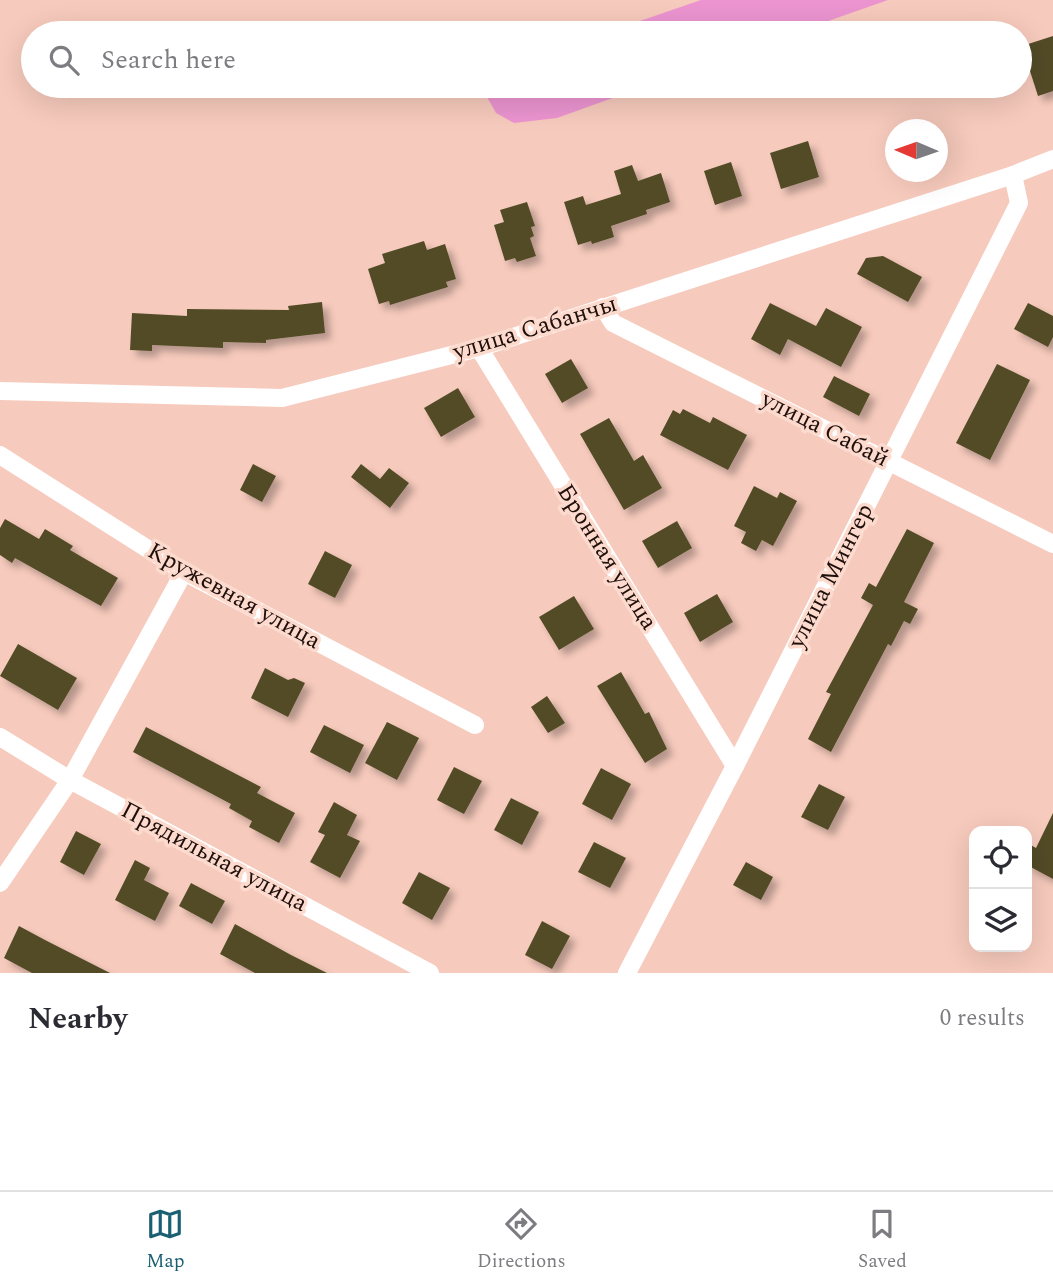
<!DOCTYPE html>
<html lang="en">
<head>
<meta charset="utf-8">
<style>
  :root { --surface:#fff; --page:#f7f7f7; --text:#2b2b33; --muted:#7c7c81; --line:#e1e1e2; --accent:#1b6072 }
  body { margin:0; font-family:Spectral,serif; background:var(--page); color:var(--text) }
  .controls { position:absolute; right:21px; bottom:21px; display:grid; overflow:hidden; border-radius:14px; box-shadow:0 7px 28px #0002 }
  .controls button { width:63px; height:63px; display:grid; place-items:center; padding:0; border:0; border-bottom:2px solid var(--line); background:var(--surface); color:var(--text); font:35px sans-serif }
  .compass { position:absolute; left:885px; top:119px; width:63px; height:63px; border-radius:50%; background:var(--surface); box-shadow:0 7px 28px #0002; rotate:272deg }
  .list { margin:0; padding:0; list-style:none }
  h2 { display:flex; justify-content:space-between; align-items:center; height:91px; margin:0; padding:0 28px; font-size:30px }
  h2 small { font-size:23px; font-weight:400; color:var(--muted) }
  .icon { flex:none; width:38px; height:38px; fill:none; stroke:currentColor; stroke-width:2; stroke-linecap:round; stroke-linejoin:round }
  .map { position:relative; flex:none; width:1053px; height:973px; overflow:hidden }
  .search { position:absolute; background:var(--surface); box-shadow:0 7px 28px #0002; left:21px; right:21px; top:21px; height:77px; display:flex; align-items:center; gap:18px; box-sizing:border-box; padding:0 24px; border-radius:38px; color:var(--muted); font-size:26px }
  .sheet { height:217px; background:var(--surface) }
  nav { display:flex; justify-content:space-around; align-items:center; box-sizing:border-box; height:98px; border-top:2px solid var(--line); background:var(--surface); font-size:19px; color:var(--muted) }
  nav a { display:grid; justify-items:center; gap:4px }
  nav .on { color:var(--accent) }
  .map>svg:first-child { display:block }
</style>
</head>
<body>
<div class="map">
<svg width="1053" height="973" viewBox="0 0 1053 973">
  <defs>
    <filter id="shadow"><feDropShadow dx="6" dy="6" stdDeviation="3.5" flood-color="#0004"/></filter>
  </defs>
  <rect width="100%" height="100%" fill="#f6cabc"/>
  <g fill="#eb94d0">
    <path d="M701,0H888L794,33H605Z"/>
    <path d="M488,86H646L557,118L514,123L496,113L486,95Z"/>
  </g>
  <g fill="#524c28" filter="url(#shadow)">
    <path d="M1053,36V91L1038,96L1022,46Z"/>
    <path d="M808,141L819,177L781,189L770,153Z"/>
    <path d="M731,162L742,196L715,205L704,171Z"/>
    <path d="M632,165L638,181L661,173L670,202L646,210L647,214L611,226L614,237L592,244L591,241L578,245L564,202L583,196L586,205L621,194L614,171Z"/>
    <path d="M527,202L535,226L531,227L534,236L530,238L536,256L517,262L515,258L505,261L494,225L504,222L500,210Z"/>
    <path d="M424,241L427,250L445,244L456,279L446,282L448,287L390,305L389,301L379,304L368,269L385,263L382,254Z"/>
    <path d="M883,256L922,277L908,302L857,274L866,258Z"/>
    <path d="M322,302L325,333L266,340V343L223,342V348L152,345V351L130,350L132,313L187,316V309L289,310L288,306Z"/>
    <path d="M770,303L816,326L826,308L862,327L841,367L788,339L780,355L751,339Z"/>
    <path d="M1028,303L1053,316V337L1048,347L1014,329Z"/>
    <path d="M571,359L588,388L562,403L545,374Z"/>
    <path d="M997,364L1030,380L990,460L956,443Z"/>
    <path d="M834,376L870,394L859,416L823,397Z"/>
    <path d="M458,388L475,417L441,437L424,408Z"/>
    <path d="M683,409L710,423L713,417L747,435L728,470L660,435L673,410L680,414Z"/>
    <path d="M609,418L634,461L643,455L662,488L624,510L580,434Z"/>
    <path d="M253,464L276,476L262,502L240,490Z"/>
    <path d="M361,464L380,479L389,468L409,483L390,508L351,477Z"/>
    <path d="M754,486L777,498L780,492L797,501L773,546L762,540L756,551L741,543L746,532L734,526Z"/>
    <path d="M5,519L39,539L45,529L73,546L70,550L118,578L101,606L15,558L12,563L0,555V528Z"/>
    <path d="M677,521L692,548L658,568L642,541Z"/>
    <path d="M907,529L934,543L904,602L918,609L910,624L904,621L891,646L888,644L831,752L808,739L831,694L826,692L873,605L861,598L869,583L876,587Z"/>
    <path d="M325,551L352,565L335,598L308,584Z"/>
    <path d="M717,594L733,622L700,642L684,613Z"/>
    <path d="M574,596L594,629L559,650L539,617Z"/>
    <path d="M18,644L77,678L58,710L0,676Z"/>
    <path d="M265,668L288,680L294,678L305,683L288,717L251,698Z"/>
    <path d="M621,672L645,714L649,712L667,749L645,763L597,686Z"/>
    <path d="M547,696L565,723L548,733L531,707Z"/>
    <path d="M387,722L419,738L397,780L365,763Z"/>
    <path d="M324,725L364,745L350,773L310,752Z"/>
    <path d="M146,727L261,787L257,793L295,813L279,843L249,827L252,821L229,808L231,804L133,752Z"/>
    <path d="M454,767L482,781L464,814L437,800Z"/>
    <path d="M601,768L631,784L612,820L582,804Z"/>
    <path d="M819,784L845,797L828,830L801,817Z"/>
    <path d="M511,798L539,812L522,845L494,830Z"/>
    <path d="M334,802L357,815L347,835L360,841L340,878L310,862L325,835L318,832Z"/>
    <path d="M1053,813V879L1027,865V843L1036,848Z"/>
    <path d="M76,831L101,844L84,875L60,862Z"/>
    <path d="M594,842L626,858L610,888L578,872Z"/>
    <path d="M135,860L150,868L144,880L169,893L155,921L115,900Z"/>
    <path d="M746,862L773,877L761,900L733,885Z"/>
    <path d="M419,872L450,888L432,920L402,903Z"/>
    <path d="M191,883L225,901L212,924L179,906Z"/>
    <path d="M542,921L570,936L552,969L525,955Z"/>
    <path d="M235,924L291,955L327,973H255L220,954Z"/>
    <path d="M19,926L45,940L110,973H32L4,958Z"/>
  </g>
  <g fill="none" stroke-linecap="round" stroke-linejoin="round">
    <g stroke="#fff" stroke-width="18">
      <path d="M603,307L613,323L1053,544"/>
      <path d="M479,348L735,766"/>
      <path d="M0,391L282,398L479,348L1013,175L1053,159"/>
      <path d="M0,455L184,572L475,725"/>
      <path d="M0,737L70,780L430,973"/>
      <path d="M0,883L70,780L184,572"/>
      <path d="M627,973L735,766L1019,203L1013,175"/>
    </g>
  </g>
  <g text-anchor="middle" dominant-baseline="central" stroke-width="7" stroke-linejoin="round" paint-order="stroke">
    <g font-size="24" fill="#1e0f0b" stroke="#fddace">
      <text transform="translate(535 328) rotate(-17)">улица Сабанчы</text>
      <text transform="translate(825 429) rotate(27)">улица Сабай</text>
      <text transform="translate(607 557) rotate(58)">Бронная улица</text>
      <text transform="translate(831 576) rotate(-63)">улица Мингер</text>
      <text transform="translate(234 596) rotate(29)">Кружевная улица</text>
      <text transform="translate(214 857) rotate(28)">Прядильная улица</text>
    </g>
  </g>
</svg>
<div class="controls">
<button><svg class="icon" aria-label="locate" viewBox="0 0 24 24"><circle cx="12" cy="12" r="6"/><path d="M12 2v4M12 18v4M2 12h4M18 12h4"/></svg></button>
<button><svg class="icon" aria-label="layers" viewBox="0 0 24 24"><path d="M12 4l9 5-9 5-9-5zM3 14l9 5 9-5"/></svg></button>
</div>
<svg class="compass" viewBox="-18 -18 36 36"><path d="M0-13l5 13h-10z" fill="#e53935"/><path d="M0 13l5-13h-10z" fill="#7c7c81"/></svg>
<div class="search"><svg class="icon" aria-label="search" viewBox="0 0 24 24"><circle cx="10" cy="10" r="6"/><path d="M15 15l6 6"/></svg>Search here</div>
</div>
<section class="sheet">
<h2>Nearby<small>0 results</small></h2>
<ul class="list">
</ul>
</section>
<nav>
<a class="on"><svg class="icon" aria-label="map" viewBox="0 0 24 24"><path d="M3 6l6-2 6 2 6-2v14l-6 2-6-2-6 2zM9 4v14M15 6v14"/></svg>Map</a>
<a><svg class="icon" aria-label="directions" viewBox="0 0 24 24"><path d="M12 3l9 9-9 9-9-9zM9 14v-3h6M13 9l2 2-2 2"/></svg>Directions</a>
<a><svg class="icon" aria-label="saved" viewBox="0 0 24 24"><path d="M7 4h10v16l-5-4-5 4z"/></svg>Saved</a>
</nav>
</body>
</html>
